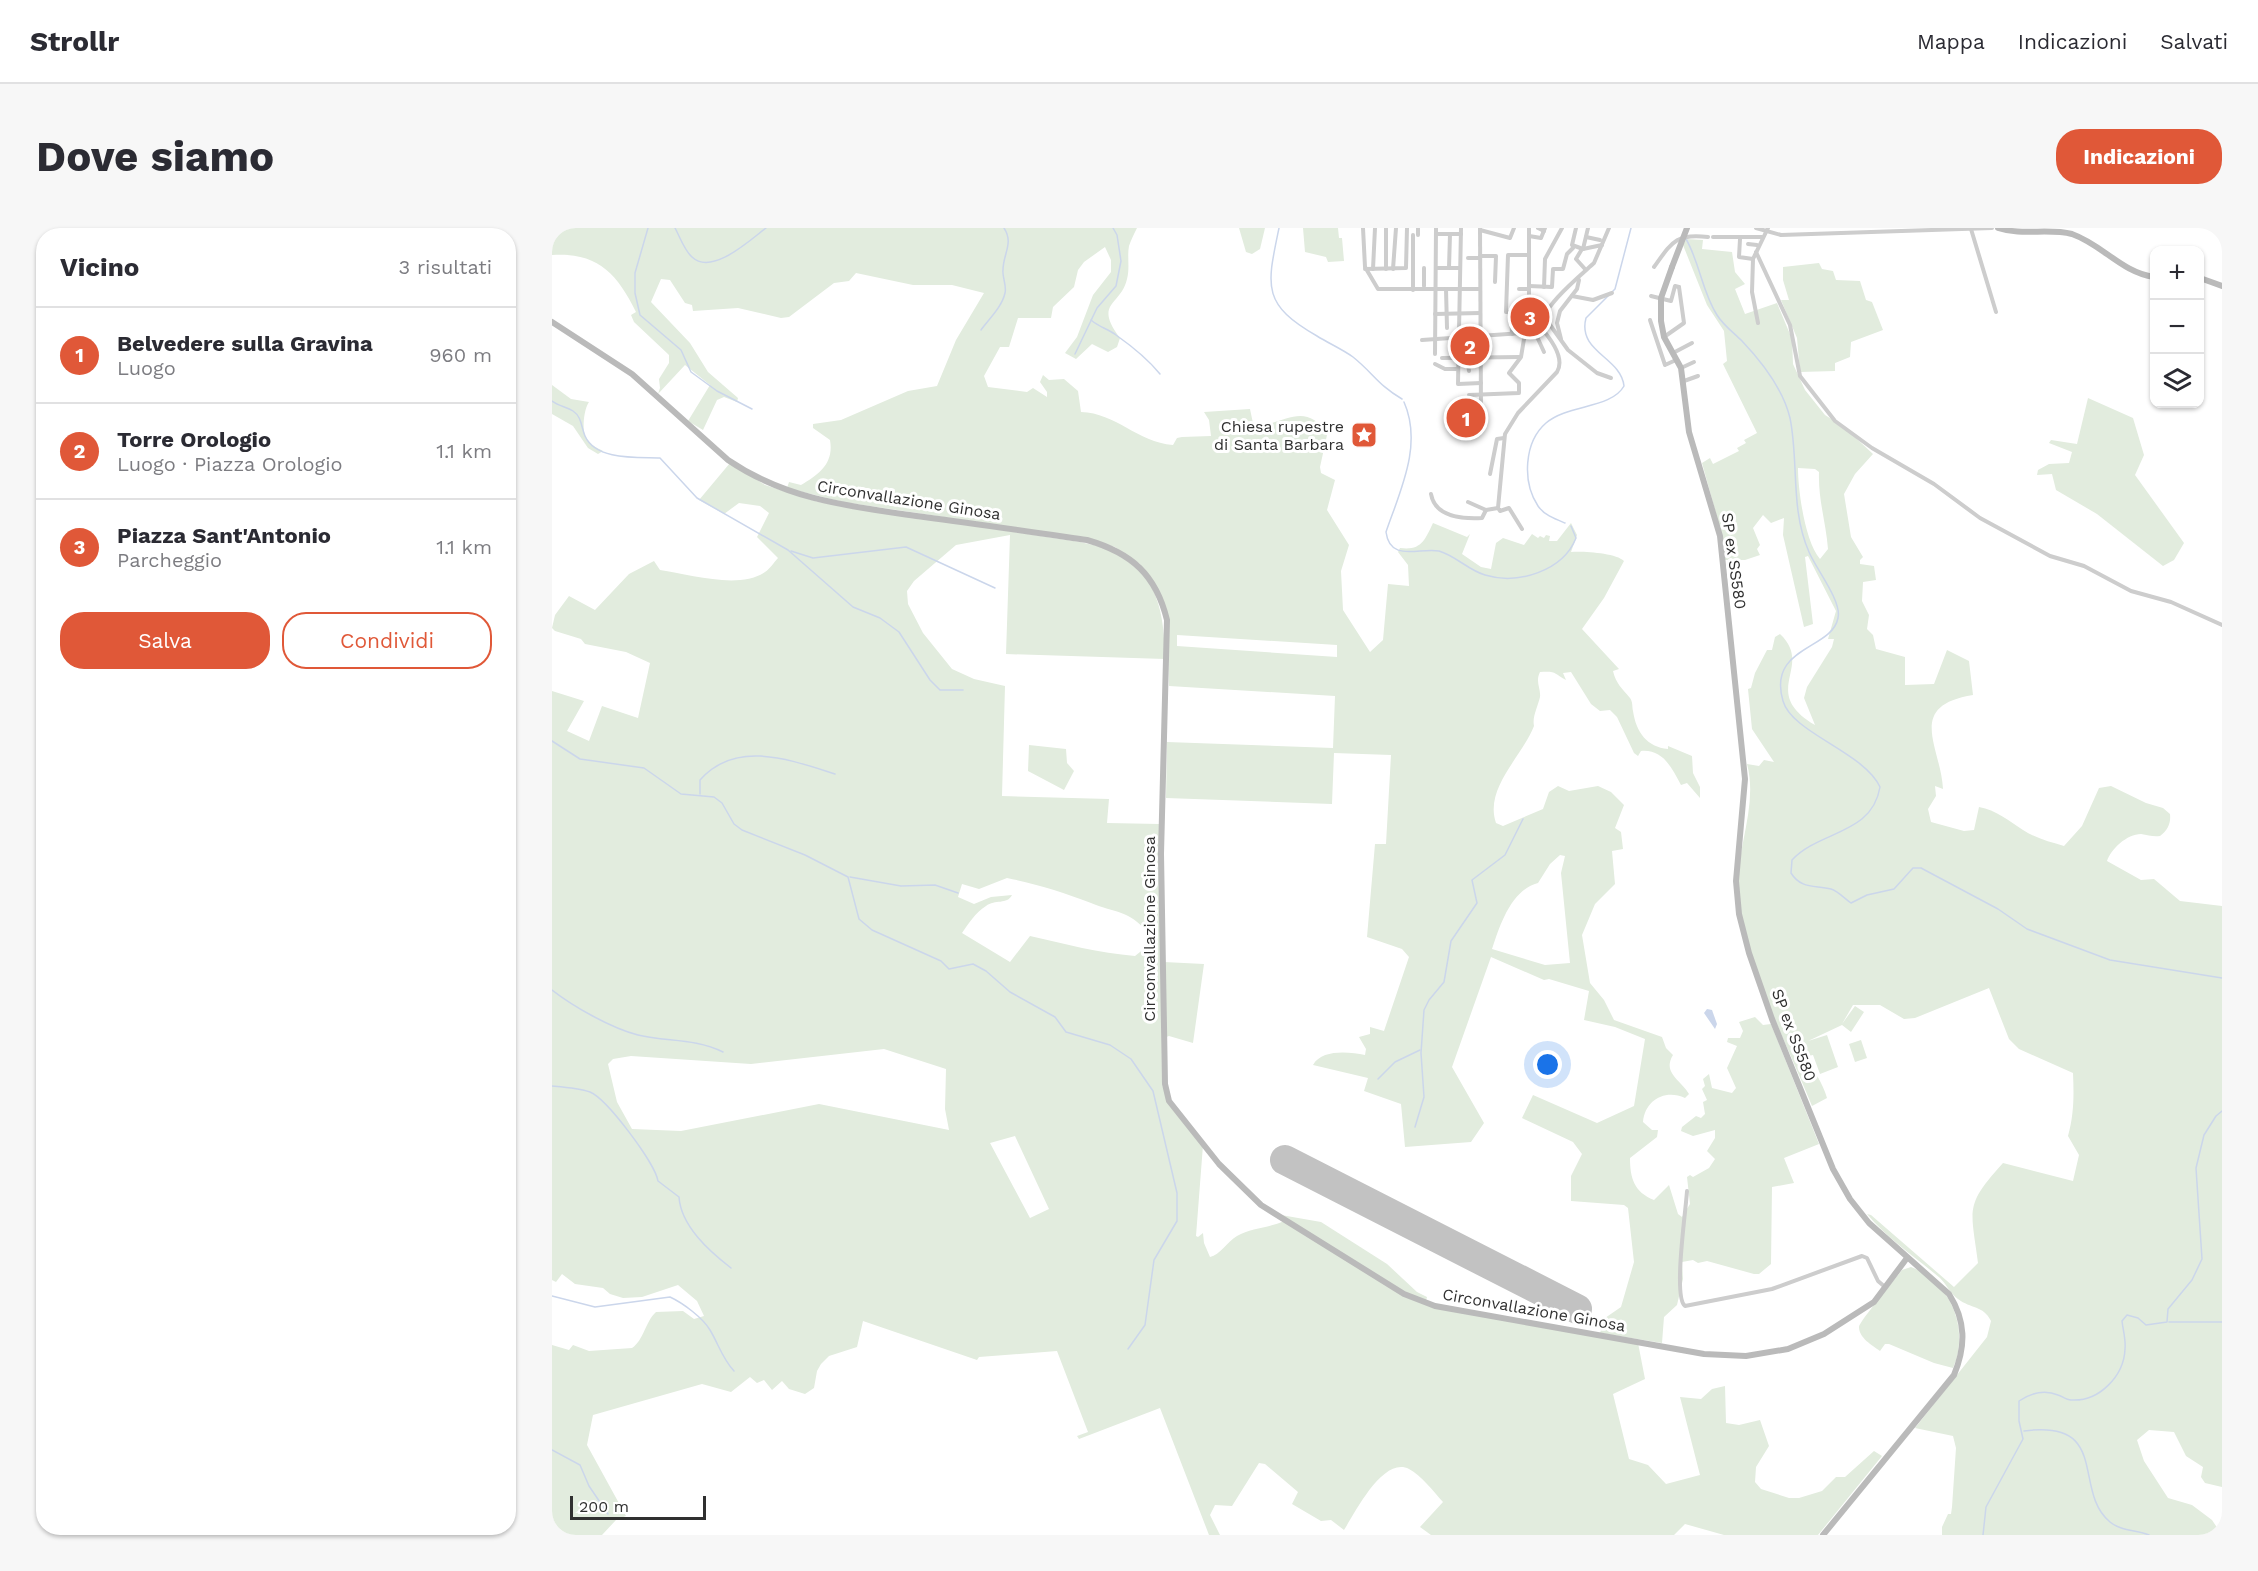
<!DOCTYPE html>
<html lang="it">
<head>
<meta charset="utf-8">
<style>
  :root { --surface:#fff; --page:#f7f7f7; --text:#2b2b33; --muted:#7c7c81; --line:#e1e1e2; --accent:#e05838 }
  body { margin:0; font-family:"Work Sans",sans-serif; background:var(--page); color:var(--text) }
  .controls { position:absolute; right:18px; top:18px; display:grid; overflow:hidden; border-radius:12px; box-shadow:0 2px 4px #0004 }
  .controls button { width:54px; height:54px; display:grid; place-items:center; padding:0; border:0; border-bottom:2px solid var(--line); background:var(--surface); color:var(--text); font:30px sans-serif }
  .scale { position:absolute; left:18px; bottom:15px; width:136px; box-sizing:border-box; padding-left:6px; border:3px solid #303030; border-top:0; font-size:16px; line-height:21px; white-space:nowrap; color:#303030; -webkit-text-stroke:4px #fff; paint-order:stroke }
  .you { position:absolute; left:996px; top:837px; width:21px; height:21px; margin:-15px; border:4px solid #fff; border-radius:50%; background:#1a73e8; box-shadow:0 0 0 9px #1a73e833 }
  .badge { display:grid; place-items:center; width:39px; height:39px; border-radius:50%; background:var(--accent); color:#fff; font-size:20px; font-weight:700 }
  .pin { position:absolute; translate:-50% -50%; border:3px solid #fff; box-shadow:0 2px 6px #0006 }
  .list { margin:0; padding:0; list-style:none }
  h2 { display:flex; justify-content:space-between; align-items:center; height:78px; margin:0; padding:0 24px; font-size:26px }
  h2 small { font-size:20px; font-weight:400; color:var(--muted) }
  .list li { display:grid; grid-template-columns:39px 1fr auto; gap:18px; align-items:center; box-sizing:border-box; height:96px; padding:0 24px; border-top:2px solid var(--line) }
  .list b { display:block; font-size:22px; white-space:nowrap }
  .list p { margin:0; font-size:20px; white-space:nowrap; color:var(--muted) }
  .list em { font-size:20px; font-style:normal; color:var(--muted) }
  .actions { display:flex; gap:12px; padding:18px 24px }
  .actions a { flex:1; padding:14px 0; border:2px solid var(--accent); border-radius:24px; text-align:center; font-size:21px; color:var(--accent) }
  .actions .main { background:var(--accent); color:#fff }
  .icon { flex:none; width:33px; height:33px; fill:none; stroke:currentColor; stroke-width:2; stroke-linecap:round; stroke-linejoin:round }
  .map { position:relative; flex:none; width:1670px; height:1307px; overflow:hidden; border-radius:24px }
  header { display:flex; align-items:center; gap:36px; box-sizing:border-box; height:84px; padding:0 30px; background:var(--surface); border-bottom:2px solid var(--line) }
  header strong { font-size:28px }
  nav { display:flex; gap:33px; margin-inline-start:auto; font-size:21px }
  .intro { display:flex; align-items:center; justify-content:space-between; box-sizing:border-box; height:144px; padding:0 36px }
  h1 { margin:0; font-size:42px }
  .button { padding:15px 27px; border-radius:24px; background:var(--accent); color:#fff; font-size:21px; font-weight:700 }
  main { display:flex; gap:36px; padding:0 36px }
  aside { flex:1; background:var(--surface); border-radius:24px; box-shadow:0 2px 4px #0004 }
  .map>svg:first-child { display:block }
</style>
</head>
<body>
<header>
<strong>Strollr</strong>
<nav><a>Mappa</a><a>Indicazioni</a><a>Salvati</a></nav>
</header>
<div class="intro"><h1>Dove siamo</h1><a class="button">Indicazioni</a></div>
<main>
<aside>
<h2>Vicino<small>3 risultati</small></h2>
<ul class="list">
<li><span class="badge">1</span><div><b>Belvedere sulla Gravina</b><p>Luogo</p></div><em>960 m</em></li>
<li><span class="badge">2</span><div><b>Torre Orologio</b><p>Luogo · Piazza Orologio</p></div><em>1.1 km</em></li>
<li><span class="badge">3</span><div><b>Piazza Sant'Antonio</b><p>Parcheggio</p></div><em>1.1 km</em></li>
</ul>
<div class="actions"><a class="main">Salva</a><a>Condividi</a></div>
</aside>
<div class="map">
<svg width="1670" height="1307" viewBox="0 0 1670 1307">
  <rect width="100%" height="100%" fill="#fff"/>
  <g fill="#e2ecde" fill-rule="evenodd">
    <path d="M0,0H585C582,6 579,12 577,18C575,28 578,40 575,51C569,78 541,74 568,110L565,119L556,124L540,116L524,131L513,125L525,109L541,67L559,44V32L553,19L532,34L526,42L522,59L501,79L499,90H466L457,119H448L432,148L436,159L475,164L481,160L495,169V164L488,154L491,147L497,152L512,151L526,163L529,184C564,185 585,214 621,217L625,210L630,209L659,208L657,192L652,184L698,181L702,200C734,194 755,173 775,207L768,239L769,245L783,252L775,282L797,317L789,343L791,382L818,424L831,412L836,356L857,358L856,337L846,324L848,320C869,323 873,312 881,295L915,309L918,306L910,326L929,339L939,341L944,315L951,310L972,317L980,306L986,310L988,308L992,310L994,307L998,308L997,313H1005L1019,295L1025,307L1019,324C1031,323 1064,325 1072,333L1052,370L1030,401L1067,441L1061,443C1064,456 1070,460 1078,470C1081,474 1080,479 1081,483C1084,504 1095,519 1116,521V518L1140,528L1141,545L1148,559V570L1135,555L1129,557C1120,540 1111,521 1089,523L1086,528L1082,525L1065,489L1058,482L1048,483L1039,476L1019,444L1011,445L1014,452C1001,445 1005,443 988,444C983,454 989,460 988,469C986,478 980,489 982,498C970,529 932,560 944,595L951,598L991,581L997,564L1006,558L1017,563L1046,558L1059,564L1072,577L1063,600L1069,604L1071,621L1060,623L1063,656L1043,676L1030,707L1038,755L1052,772L1062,792L1110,809L1114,820L1121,827C1110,845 1129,852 1137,866L1133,870C1113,861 1093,872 1091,894L1100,902H1106L1105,909L1078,930C1078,950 1082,964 1102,972L1117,957L1126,986L1130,989L1138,976L1135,949L1138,947L1141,949L1157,940L1163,931L1155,923L1163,910V902L1141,908L1129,903L1130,899L1144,888L1149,890L1153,886L1151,874L1155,872L1150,861L1153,858L1151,851L1157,846L1160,860L1180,865L1184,860L1175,840L1185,818L1175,814L1176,810H1188L1191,803L1187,794L1203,789L1211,797L1219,796L1267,916L1232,930L1242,955L1220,959L1219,1036L1207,1046H1202L1155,1033L1146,1035L1141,1032L1130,1034L1131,1051L1125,1077L1112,1089L1110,1115L1048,1105L1053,1090L1069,1079L1082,1034L1076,980L1072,977L1019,973V948L1030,926L1021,914L970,890L981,867L1045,895L1082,878L1093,811L1063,799L1032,792L1037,763L997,751L992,752L939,729L900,839L932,895L919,914L853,919L849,876L812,863L816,850L761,837C770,821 797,824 813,827L814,821L807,809L818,806V799L832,803L857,729L850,721L815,709L823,616H834L839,527L782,525L780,576L614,570L615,514L781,520L783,468L617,458L616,388L588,336L563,319L534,310L291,274L235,260L237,254L249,257C268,246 282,235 278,212L261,200V196L289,192L356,163L385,158L404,112L432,65L400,57H361L304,45L297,53L282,55L237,89L229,90L186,80L141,83L140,77L133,75L118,52L109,51L99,74L138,115L156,144L186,170L185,174L172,169L165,172L151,202L136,193L158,157L133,137L106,166L108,160L107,151L117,135V127L82,94L79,87L84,84C65,45 45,24 0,27ZM625,407L785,417V429L625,418ZM1008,627L1013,628L1009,645L1018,735L993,737L940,721C948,697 959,662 986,655L998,636Z"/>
    <path d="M687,0H713L708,21L700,26L694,24Z"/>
    <path d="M751,0H786L787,10H790L792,33L776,34L774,29L753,24Z"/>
    <path d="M1134,11L1151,12L1150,21L1180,24L1183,44L1193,56L1183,61L1193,86L1225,75L1240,111L1241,136L1253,162L1273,187L1292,199L1321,226L1303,246L1292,266L1299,309L1311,329L1308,332V336L1322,338L1324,352L1311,354L1310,373L1317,387L1315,401L1321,407L1324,421L1353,429V457L1382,456L1395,422L1417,433L1421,467C1353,478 1389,519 1391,561L1383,558L1384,568L1376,581L1379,594L1412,603L1422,602L1427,579C1444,582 1457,593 1471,602C1483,610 1498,614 1512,618L1530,598L1547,560L1559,558L1594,575L1611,580L1618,586C1619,595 1616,602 1608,608C1601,609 1596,607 1589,606C1575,606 1559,621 1555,633L1589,652L1602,651L1628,673L1670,678V1259L1653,1255L1649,1249L1651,1239L1634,1228L1622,1204L1597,1202L1585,1212L1592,1233L1616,1270L1640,1277L1660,1292L1670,1307H1390V1299L1396,1286H1399L1400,1279L1404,1220L1401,1208L1363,1200L1435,1109L1439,1093C1431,1077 1419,1081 1406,1071C1399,1066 1394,1056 1388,1050C1363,1029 1336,1011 1315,986L1319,987L1402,1059L1426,1035C1419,980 1412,978 1451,935L1521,953L1527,927L1516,908C1522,886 1522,868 1521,845L1467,821L1457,811L1437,760L1363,790L1352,791L1328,777H1301L1290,796L1303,778L1312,784L1299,804L1290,797L1256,813L1275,807L1286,839L1268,846L1261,827L1256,828C1261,843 1271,855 1275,870L1260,878C1235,816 1194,737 1186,672C1181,627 1207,580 1195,536L1207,538L1212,532L1222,534L1200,501L1196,461L1199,460L1203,445L1215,422H1220L1223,409L1228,406C1263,439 1206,463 1263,497L1252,470L1255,459L1280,419L1282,411H1276L1284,383L1256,328L1253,329L1261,396L1252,399L1231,307L1232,290L1219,295L1211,287L1201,300L1208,317L1205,321L1208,327L1193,332H1171L1165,289L1150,235L1158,230L1161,236L1187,223L1185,220L1194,215L1192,212L1205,205L1171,136L1175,133L1172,103L1155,77L1131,17ZM1246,240L1263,241L1267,244C1266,271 1274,295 1276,321L1268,331C1253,314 1246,262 1246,240Z"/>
    <path d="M1267,35L1270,41L1281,43L1284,52L1308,53L1314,72L1320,74L1331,102L1299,114L1298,129L1283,135V143L1248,144L1245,110L1229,72H1237L1231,52V39Z"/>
    <path d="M0,157L19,171L37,174C32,181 29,203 35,211C39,217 45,220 51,223L46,226L36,220L21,198L0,186Z"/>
    <path d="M1536,170L1581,190L1592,227L1583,247L1632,315L1622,332L1611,338L1545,286L1504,262L1500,246L1485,247L1486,242L1497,236L1517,235L1520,224L1497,215L1499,212L1525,216Z"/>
    <path d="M178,235L213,257L266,274L528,314C539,317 551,318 560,323C607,346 612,385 613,431L454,426L458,307L404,317L362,353L355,363L356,376L371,405L400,441L422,451L453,458L450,568L557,571L555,595L608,596L610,854L611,860L651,917L644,1008L646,1009L651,1005L652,1015L658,1029C668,1027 675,1014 685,1008C699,1000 717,1000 732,993L862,1072L1086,1115L1093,1151L1061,1166L1077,1231L1096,1237L1114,1256L1148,1247L1128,1169L1149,1171L1160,1161L1173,1158L1174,1195L1187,1197L1208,1192L1217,1218L1204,1239L1203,1254L1209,1261L1237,1270H1247L1270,1263L1284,1249H1293L1322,1223L1330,1228L1266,1307H1172L1133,1296L1122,1307H879L868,1299L891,1274C881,1263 869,1247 857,1241C831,1228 803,1285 792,1302L779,1292L769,1293L740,1276L746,1264L713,1236L707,1235L680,1278L663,1277L658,1287L668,1307H657L608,1180L527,1211L525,1208L536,1204L505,1123L427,1129L425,1132L311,1093L305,1119L277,1128L269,1136L265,1143L262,1160L253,1166L237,1161L230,1153L220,1162L212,1152L205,1155L198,1149L179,1164L150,1156L41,1187L35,1217L74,1288L64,1292L50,1307H0V1117L17,1122L21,1117L37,1123L80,1120C92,1112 93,1094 104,1084L131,1083L142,1091L152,1088L145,1073L126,1057L90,1069L71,1070L58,1066L51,1060L23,1056L10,1046L4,1054L0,1052V463L32,473L15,503L37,513L50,478L86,490L98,435L74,424L33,416L29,411L3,403L0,400L3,387L17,368L43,382L77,346L102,333L108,342C137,346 187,362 213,344C218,341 222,334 226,330L205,309L217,285L208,278L187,275L172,286L147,272ZM455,650C485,656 511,664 539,675C563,685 577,682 595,704L593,720L583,728C547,725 513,716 478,708L458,734L410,705C417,695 423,685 434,678C443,671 455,677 460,667L439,669L422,676L406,669L410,656L427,661ZM332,821L394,841L393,881L397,902L267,876L129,903L80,901L65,874L56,836L61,831L79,828L199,836ZM463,908L497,981L478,990L438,915Z"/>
    <path d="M477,517L514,521L515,535L522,543L512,562L476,543Z"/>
    <path d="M612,734L652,736L641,815L617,808L614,809Z"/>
    <path d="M1309,812L1315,830L1303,834L1297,816Z"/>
    <path d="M729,987L769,994L835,1036L865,1064L875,1069L874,1073L855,1065Z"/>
    <path d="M1359,1039C1399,1054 1418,1102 1401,1140L1382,1135L1337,1116H1333L1328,1123C1320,1117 1307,1110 1307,1099C1307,1094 1344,1050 1350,1042Z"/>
  </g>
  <path fill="#cbd6eb" d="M1155,781L1160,782L1165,796L1163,801L1152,785Z"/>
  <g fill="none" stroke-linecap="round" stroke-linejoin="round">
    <g stroke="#cbd6eb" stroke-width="1.5">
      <path d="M96,0L83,45V65L88,87L129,122L139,144L165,163L200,181"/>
      <path d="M123,0C128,9 132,22 140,29C160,48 198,12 214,0"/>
      <path d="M727,0C715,58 709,76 765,108C776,115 790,121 801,129C821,145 826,157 850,171"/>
      <path d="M1134,11C1148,35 1150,64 1165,87C1171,97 1182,105 1190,113C1210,134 1231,161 1238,190C1247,234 1238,281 1257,324C1264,341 1290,373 1286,390C1280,422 1215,418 1231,473C1240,505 1312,524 1328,559C1320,607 1268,602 1240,632L1239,645C1249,661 1262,657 1279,661C1286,663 1293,671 1299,675L1315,667L1342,661L1361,640H1369L1446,681L1475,701L1558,732L1670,750"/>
      <path d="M539,92C547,99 556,101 564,107C581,119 595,130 608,146"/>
      <path d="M429,102C437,91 450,79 453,65C455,58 450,49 451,42C451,26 462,15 452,0"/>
      <path d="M523,126L545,80L564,58L569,33L565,7L561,0"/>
      <path d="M0,173C7,178 15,179 21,183C30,189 29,199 33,208C44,233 87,229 108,230L145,270L236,322L301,379L328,390L347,404L378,452L388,462H411"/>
      <path d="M852,174C871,217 848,263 834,304C838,335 868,319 887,323C904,328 916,342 933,347C966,357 1011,343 1024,310L1019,298"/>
      <path d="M1013,295C1003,291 992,287 986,278C970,254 972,214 994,195C1016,176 1059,181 1072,158C1069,129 1025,124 1034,90L1063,61L1079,0"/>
      <path d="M239,323L261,330L354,319L443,360"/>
      <path d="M0,513L28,531L92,540L129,566L162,569L170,575L182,596L190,602L253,627L296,649L307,691L320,702L389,733L397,741L421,736L434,743L458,764L503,789L514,804L558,817L579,831L601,863L625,965V993L602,1032L593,1097L576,1121"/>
      <path d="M148,566V552C184,511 239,532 283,546"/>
      <path d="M298,649L349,658L383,657L406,665"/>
      <path d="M0,762C22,779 59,800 86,807C115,814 142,810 171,824"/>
      <path d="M826,851L843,834L868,822"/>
      <path d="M0,858C12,859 27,860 38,864C55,871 103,935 106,953L127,969C129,998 157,1023 179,1040"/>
      <path d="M863,899L872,869L869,825L872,782L877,772L892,754L899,713L925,675L920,652L953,627L971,591"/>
      <path d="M0,1068L43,1079L118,1069C131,1075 151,1090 158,1102C167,1117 170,1130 182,1143"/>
      <path d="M1617,1094H1670"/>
      <path d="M1472,1203C1559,1191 1520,1263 1558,1294C1569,1303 1584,1302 1597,1307"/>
      <path d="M0,1222L28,1237L37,1258L56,1286"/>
      <path d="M1431,1307L1434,1279L1471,1211L1467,1193V1173C1479,1165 1492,1161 1506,1167C1510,1168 1514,1172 1519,1172C1547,1174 1572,1148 1573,1121C1574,1112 1571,1102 1570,1093L1575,1087L1586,1090L1594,1097L1615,1094L1616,1081L1640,1052L1650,1031L1644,940L1652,907L1664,888L1670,883"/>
    </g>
    <path stroke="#c2c2c2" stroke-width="30" d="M733,932L1025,1081"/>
    <g stroke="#cdcdcd" stroke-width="4">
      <path d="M811,0L813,39L826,61H928"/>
      <path d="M866,0V7"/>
      <path d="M909,0L906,156L929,155"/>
      <path d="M928,0L929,181"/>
      <path d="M977,0V85"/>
      <path d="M986,0L992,3"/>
      <path d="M1024,0L1020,17L1031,21L1050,17"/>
      <path d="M1204,0L1229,7L1440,0"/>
      <path d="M1419,1L1444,84"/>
      <path d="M928,2L958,10L962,0"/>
      <path d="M884,6H909"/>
      <path d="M977,8L989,10L993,0"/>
      <path d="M1034,9L1048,12"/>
      <path d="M1161,9H1210"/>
      <path d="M1188,11L1187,29L1201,31"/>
      <path d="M1196,16L1205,17"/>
      <path d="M1030,21L1024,31L1033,41"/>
      <path d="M1031,21L1036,0"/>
      <path d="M1204,24L1238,97L1248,148L1283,193L1320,220L1382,256L1428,290L1498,328L1532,338L1579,363L1619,374L1670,397"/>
      <path d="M928,28H944L943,54"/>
      <path d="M916,30H928"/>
      <path d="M1102,39C1120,14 1124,5 1156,9"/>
      <path d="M884,40H907"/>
      <path d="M897,40L898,6"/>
      <path d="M813,41L854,40L855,0"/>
      <path d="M821,41L823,0"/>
      <path d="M834,41V0"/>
      <path d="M841,41L844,0"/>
      <path d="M872,58V40"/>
      <path d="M977,58L1000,59L1001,41H1011L1015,26L1021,20"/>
      <path d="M992,59L993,31L1010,0"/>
      <path d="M894,61L895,100"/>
      <path d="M967,61H977"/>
      <path d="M861,62V7"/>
      <path d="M1020,68L1041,72L1060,65"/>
      <path d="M1099,68L1119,73L1123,58L1127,59"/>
      <path d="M959,84L960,106"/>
      <path d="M977,85L954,84L956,27H977"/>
      <path d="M883,86L928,85"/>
      <path d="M991,87L1016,122L1045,145L1059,150"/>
      <path d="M981,91V100L992,124"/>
      <path d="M1098,92L1113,137L1124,132"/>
      <path d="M1206,95L1200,64L1201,31L1216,0"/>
      <path d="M989,99C989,79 1029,47 1042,35L1057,0"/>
      <path d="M1112,109L1132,95L1127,59"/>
      <path d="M1009,111L1005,95L1008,83L1025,61L1027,52"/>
      <path d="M870,112L983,104"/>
      <path d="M1121,125L1140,115"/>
      <path d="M883,126L884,0"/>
      <path d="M915,129L917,143"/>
      <path d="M890,130L968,129"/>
      <path d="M883,136L893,141H905"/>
      <path d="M1129,140L1142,134"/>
      <path d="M1132,153L1146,148"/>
      <path d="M917,167L967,165V155L957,145L969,129L973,105"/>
      <path d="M938,246L945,211L952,210"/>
      <path d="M879,266C883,289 911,291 930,290L934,282"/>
      <path d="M916,274L934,282L946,280L948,283L957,280L970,301"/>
      <path d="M946,280L953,206L966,185L1005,144C1016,126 988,99 977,85"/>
      <path d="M1135,963C1134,982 1121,1069 1133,1078L1220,1061L1310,1028L1315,1030L1326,1053L1333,1059"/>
    </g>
    <g stroke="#bababa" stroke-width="6">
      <path d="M1446,0C1470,8 1496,0 1520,6C1551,17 1569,44 1602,49"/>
      <path d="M1120,39L1109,70V93L1112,109L1129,140L1137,204L1168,308L1193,551L1184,653L1187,686L1197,725L1220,791L1281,941L1298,971L1317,995L1397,1066C1414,1093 1414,1118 1402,1147L1271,1307"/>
      <path d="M1648,50L1670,58"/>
      <path d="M0,94L80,146L176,232C236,273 302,279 372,289C426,296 480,304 535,312C580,325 604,347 615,392L609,626L613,856L617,873L667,936L709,977L852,1066L883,1078L1152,1126L1194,1128L1236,1121L1272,1106L1322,1074L1355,1030"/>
    </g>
    <path stroke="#bababa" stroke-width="6" d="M1120,39L1135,0"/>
  </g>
  <defs>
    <g id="sight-square" transform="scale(1.35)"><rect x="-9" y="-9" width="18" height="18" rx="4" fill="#e05838" stroke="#fff"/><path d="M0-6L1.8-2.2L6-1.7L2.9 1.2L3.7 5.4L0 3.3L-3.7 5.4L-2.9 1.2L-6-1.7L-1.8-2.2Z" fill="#fff"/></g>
  </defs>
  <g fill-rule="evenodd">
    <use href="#sight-square" x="812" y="207"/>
  </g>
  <g text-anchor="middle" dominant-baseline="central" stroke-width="6" stroke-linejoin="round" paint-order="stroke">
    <g font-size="16" fill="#303030" stroke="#fff" text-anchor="end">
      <text x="792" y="198">Chiesa rupestre<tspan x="792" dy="18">di Santa Barbara</tspan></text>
    </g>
    <g font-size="16" fill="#303030" stroke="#fff">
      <text transform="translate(357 272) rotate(9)">Circonvallazione Ginosa</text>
      <text transform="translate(1182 333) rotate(82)">SP ex SS580</text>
      <text transform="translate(597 701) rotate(-90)">Circonvallazione Ginosa</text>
      <text transform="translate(1242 807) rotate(69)">SP ex SS580</text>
      <text transform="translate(982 1082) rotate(10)">Circonvallazione Ginosa</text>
    </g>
  </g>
</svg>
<div class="controls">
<button>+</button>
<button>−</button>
<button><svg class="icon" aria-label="layers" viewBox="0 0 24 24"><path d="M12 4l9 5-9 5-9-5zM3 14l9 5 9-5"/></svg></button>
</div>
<div class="scale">200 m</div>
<div class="you"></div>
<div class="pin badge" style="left:914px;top:190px">1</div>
<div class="pin badge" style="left:918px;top:118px">2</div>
<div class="pin badge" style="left:978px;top:89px">3</div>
</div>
</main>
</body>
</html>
